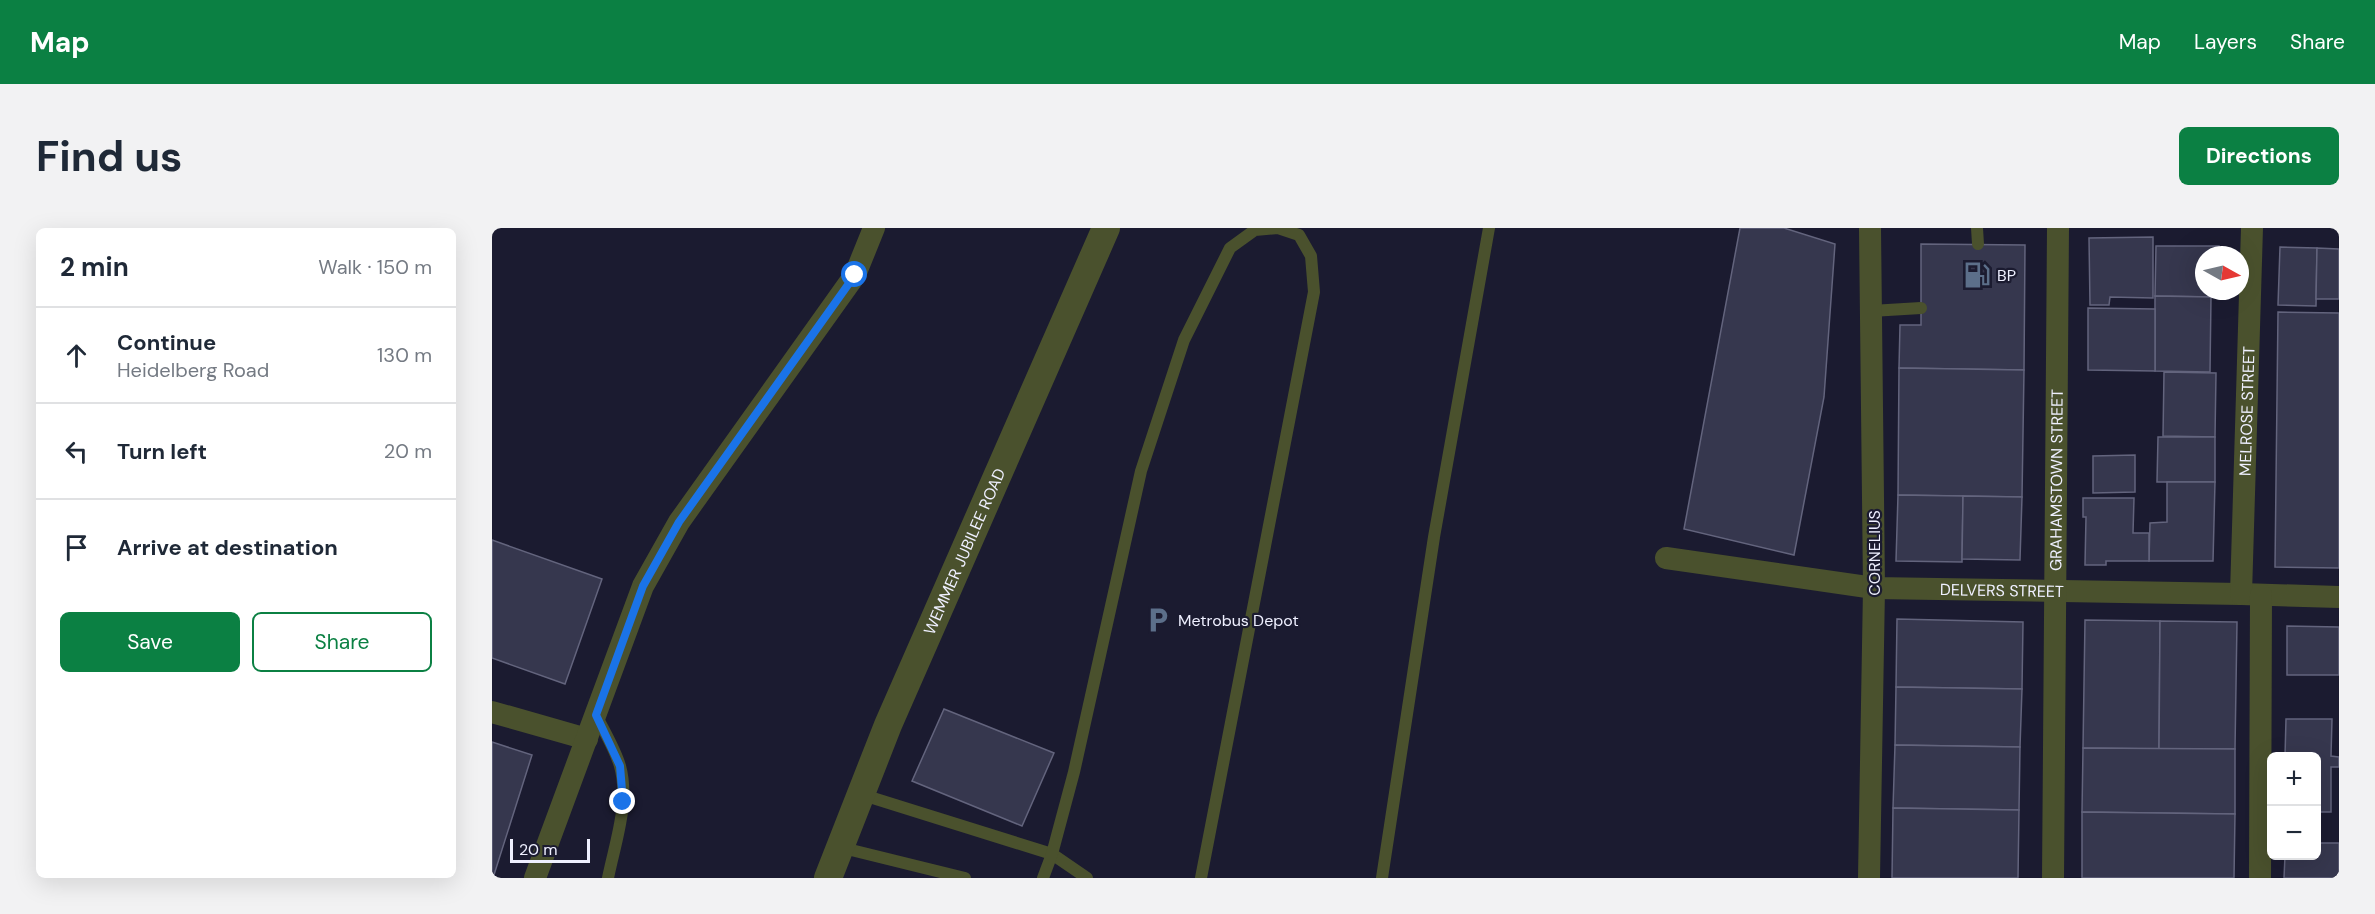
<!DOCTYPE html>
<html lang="en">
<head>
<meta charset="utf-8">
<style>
  :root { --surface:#fff; --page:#f2f2f3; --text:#1f2937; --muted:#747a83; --line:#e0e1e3; --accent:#0b8043 }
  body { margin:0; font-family:"DM Sans",sans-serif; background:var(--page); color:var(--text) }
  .controls { position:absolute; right:18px; bottom:18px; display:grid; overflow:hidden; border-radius:9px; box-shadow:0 6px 24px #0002 }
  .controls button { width:54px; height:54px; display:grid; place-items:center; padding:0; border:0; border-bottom:2px solid var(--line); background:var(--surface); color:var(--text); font:30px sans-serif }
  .compass { position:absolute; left:1703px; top:18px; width:54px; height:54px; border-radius:50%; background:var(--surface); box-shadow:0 6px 24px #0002; rotate:98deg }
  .scale { position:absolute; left:18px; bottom:15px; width:80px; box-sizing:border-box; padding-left:6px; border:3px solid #eff0ff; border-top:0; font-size:16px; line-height:21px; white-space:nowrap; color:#eff0ff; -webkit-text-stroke:4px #1b1b30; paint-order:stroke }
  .stop { position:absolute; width:18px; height:18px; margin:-14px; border:4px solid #1a73e8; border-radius:50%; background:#fff }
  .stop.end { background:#1a73e8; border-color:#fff; box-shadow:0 2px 6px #0008 }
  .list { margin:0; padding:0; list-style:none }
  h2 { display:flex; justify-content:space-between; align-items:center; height:78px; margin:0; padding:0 24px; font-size:26px }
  h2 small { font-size:20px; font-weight:400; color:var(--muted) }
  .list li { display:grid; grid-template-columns:39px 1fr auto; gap:18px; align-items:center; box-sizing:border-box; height:96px; padding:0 24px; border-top:2px solid var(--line) }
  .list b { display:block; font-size:22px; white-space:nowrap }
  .list p { margin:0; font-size:20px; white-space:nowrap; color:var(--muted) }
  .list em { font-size:20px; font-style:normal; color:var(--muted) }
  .actions { display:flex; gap:12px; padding:18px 24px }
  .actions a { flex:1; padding:14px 0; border:2px solid var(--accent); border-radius:9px; text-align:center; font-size:21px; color:var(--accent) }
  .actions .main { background:var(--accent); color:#fff }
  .icon { flex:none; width:33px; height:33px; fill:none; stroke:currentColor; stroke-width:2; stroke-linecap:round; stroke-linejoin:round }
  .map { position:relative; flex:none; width:1847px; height:650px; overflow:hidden; border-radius:9px }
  header { display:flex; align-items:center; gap:36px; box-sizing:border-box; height:84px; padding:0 30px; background:var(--accent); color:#fff }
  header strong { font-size:28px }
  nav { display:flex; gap:33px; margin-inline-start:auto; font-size:21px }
  .intro { display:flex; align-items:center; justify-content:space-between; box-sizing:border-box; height:144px; padding:0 36px }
  h1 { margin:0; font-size:42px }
  .button { padding:15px 27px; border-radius:9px; background:var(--accent); color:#fff; font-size:21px; font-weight:700 }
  main { display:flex; gap:36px; padding:0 36px }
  aside { flex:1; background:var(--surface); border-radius:9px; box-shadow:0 6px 24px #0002 }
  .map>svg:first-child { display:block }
</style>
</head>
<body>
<header>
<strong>Map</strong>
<nav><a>Map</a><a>Layers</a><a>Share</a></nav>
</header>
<div class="intro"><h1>Find us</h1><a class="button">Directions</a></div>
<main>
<aside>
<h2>2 min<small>Walk · 150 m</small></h2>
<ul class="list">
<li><svg class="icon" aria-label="ahead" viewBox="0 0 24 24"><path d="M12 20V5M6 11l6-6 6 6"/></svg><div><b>Continue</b><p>Heidelberg Road</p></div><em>130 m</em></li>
<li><svg class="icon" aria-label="left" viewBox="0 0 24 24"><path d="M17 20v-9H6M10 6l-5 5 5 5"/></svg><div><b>Turn left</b></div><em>20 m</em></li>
<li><svg class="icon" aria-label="arrive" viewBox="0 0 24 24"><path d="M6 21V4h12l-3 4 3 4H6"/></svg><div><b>Arrive at destination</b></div></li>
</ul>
<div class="actions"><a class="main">Save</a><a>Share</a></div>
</aside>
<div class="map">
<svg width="1847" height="650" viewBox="0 0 1847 650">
  <rect width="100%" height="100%" fill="#1b1b30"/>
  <g fill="#36374e" stroke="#63647d" stroke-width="1.5">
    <path d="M1248,0H1292L1343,16L1332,169L1302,327L1192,301Z"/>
    <path d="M1661,9V70L1618,69L1617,77H1598L1597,10Z"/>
    <path d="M1429,16L1533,17L1532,142L1407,140L1408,97H1429Z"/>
    <path d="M1664,18H1727V27H1712V63H1727V69L1663,68Z"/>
    <path d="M1788,19L1825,20L1824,78L1786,77Z"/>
    <path d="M1825,20L1847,21V71H1824Z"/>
    <path d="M1663,68L1719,69L1718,144L1663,143Z"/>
    <path d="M1596,80L1663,81V143L1596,142Z"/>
    <path d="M1786,84L1847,85V340L1783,339Z"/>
    <path d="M1407,140L1532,142L1530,269L1406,267Z"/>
    <path d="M1672,144L1724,145L1723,209L1671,208Z"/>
    <path d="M1666,209H1723V254H1665Z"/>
    <path d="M1643,227V264L1601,265V228Z"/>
    <path d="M1675,254H1723L1721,333H1657L1658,295L1675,294Z"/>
    <path d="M1406,267L1471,268L1470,334L1404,333Z"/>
    <path d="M1471,268L1530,269L1528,332L1470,331Z"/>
    <path d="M1591,270H1642L1641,305H1657V333H1614V337H1593L1594,289H1591Z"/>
    <path d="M0,312L110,351L73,456L0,430Z"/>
    <path d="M1405,391L1531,394L1530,461L1404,459Z"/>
    <path d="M1593,392L1668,393L1667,521L1591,520Z"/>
    <path d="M1668,393L1745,394L1743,521H1667Z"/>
    <path d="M1795,398L1847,399V447H1795Z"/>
    <path d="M1404,459L1530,461L1528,519L1403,517Z"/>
    <path d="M452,481L562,525L530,598L420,553Z"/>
    <path d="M1794,491H1840L1839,528L1847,529V539H1839V584H1824V528H1793Z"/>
    <path d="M0,514L40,527L1,650H0Z"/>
    <path d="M1403,517L1528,519L1527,582L1401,580Z"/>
    <path d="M1591,520L1743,521V586L1590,584Z"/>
    <path d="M1401,580L1527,582L1526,650H1400Z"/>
    <path d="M1590,584L1743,586L1742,650H1590Z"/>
    <path d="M1824,615H1847V650H1792L1793,628H1824Z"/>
  </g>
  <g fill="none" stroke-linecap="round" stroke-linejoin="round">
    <g stroke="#4a512d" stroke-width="12">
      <path d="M1485,0L1486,16"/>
      <path d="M1379,83L1429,80"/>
      <path d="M104,487C112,503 123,521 128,538C138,574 123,615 116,650"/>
      <path d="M368,566L560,626L595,650"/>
      <path d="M347,619L473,650"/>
      <path d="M551,650L560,626L582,544L649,243L692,112L738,20L763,2L786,0L807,7L819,28L822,64L709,650"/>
      <path d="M890,650L942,309L997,0"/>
    </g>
    <g stroke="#4a512d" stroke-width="22">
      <path id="s1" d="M1174,330L1382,360L1749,366L1847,369"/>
      <path id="s2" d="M1749,366L1760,0"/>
      <path d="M0,484L95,511"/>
      <path d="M43,650L151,358L187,294L363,47L382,0"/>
      <path d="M1377,650L1382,360L1378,0"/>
      <path id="s3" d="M1561,650L1566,0"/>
      <path d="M1768,650L1769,367"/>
    </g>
    <path stroke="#4a512d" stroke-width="28" id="s4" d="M336,650L396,497L614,0"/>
  </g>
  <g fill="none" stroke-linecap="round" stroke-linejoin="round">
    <path stroke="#1a73e8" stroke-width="8" d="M131,574L128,538L104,487L151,358L187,294L363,47"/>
  </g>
  <defs>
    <g id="fuel-bare" transform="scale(2.07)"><path d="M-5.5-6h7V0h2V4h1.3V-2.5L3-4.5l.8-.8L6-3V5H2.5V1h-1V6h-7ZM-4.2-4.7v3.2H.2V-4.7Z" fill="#5c6f8a" stroke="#1b1b30" stroke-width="2.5" paint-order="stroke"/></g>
    <g id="parking-bare" transform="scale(2.07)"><path d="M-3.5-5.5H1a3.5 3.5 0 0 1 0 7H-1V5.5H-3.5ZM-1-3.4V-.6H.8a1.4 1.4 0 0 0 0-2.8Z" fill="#5c6f8a" stroke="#1b1b30" stroke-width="2.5" paint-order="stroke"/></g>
  </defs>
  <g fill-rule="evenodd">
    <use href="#fuel-bare" x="1485" y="47"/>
    <use href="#parking-bare" x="666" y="392"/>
  </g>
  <g text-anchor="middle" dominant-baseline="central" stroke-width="4.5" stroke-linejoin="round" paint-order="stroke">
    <g font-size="16" fill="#eff0ff" stroke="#1b1b30" text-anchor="start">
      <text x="1505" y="47">BP</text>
      <text x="686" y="392">Metrobus Depot</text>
    </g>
    <g font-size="16" fill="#eff0ff" stroke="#1b1b30">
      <text stroke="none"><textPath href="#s2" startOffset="183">MELROSE STREET</textPath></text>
      <text stroke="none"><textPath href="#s3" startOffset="398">GRAHAMSTOWN STREET</textPath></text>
      <text stroke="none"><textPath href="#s4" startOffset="354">WEMMER JUBILEE ROAD</textPath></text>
      <text transform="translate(1382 325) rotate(-90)">CORNELIUS</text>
      <text stroke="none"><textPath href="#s1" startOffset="338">DELVERS STREET</textPath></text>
    </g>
  </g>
</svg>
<div class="controls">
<button>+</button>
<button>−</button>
</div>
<svg class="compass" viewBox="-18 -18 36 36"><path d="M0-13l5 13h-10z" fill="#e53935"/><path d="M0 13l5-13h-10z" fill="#747a83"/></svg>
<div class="scale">20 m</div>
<div class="stop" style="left:363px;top:47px"></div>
<div class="stop end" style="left:131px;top:574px"></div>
</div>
</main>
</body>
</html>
